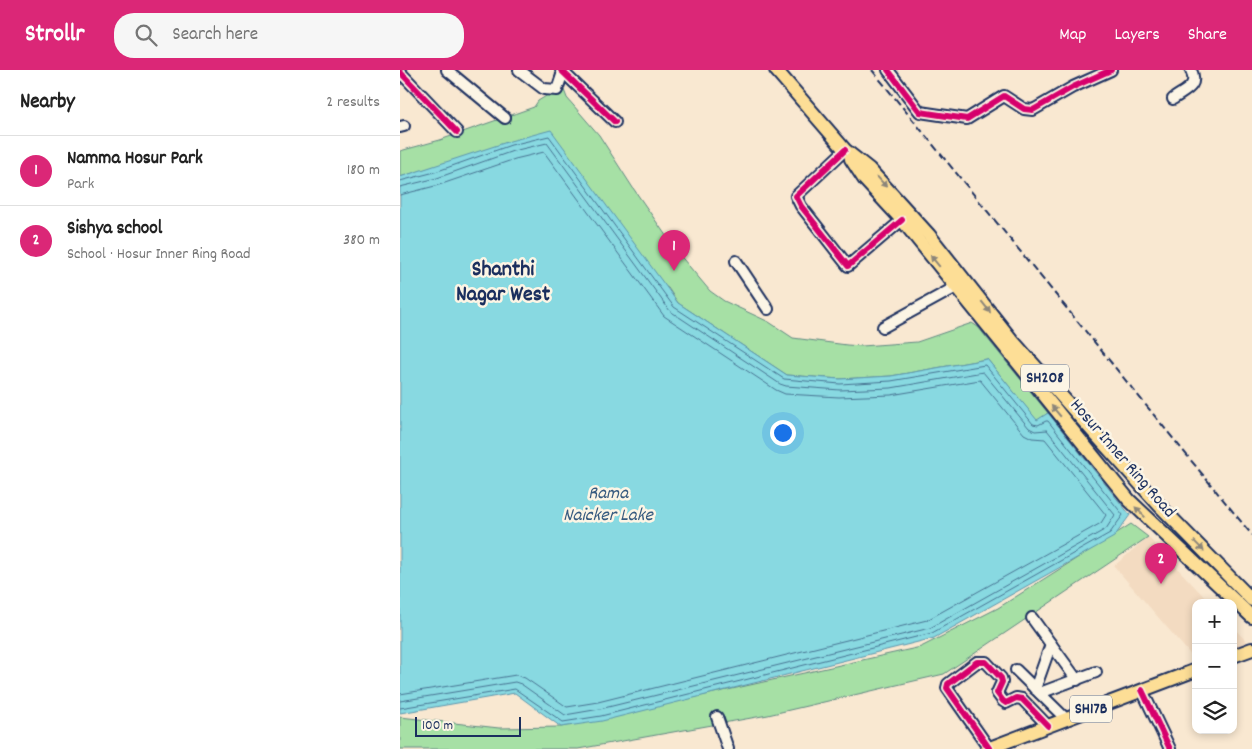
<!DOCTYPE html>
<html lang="en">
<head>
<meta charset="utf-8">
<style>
  :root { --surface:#fff; --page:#f6f6f6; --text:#222; --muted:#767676; --line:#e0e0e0; --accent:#db2777 }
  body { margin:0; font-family:Dekko,sans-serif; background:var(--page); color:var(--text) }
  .controls { position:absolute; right:15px; bottom:15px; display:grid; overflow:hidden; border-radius:10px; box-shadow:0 2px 8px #0003 }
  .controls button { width:45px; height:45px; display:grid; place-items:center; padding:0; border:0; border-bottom:1px solid var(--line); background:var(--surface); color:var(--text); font:25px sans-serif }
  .scale { position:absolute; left:15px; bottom:12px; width:106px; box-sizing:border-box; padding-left:5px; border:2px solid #1b2f5e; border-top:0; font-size:14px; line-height:18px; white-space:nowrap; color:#1b2f5e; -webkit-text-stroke:4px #fcf5e5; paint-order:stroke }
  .you { position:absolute; left:382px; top:362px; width:18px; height:18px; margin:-12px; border:4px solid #fff; border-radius:50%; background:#1a73e8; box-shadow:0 0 0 8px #1a73e833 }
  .badge { display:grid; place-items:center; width:32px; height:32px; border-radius:50%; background:var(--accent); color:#fff; font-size:16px; font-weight:700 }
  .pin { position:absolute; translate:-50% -41px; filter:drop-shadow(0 1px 2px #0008) }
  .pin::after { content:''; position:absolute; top:26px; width:18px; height:15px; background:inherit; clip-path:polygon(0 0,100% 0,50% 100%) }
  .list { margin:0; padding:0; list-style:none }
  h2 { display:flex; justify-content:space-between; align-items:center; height:65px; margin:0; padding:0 20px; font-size:21px }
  h2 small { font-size:16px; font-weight:400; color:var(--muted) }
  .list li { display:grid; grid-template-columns:32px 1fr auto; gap:15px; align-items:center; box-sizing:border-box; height:70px; padding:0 20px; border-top:1px solid var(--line) }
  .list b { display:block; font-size:19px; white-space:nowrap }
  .list p { margin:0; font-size:16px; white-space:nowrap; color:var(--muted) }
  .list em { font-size:16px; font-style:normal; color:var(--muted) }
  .icon { flex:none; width:28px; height:28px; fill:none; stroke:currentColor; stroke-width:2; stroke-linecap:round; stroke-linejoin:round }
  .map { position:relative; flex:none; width:852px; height:679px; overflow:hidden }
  header { display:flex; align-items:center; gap:30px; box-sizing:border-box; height:70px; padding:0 25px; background:var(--accent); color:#fff }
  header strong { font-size:24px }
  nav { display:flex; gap:28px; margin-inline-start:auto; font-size:18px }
  .search { width:350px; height:45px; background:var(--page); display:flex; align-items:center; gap:12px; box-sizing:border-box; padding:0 18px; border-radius:20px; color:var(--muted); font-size:19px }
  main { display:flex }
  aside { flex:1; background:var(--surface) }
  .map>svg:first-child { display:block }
</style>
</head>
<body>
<header>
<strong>Strollr</strong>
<div class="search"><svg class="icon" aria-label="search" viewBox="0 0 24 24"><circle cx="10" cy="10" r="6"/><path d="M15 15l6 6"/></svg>Search here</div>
<nav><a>Map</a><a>Layers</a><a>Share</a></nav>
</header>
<main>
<aside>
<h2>Nearby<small>2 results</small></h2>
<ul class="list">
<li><span class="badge">1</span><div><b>Namma Hosur Park</b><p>Park</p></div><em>180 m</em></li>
<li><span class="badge">2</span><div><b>Sishya school</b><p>School · Hosur Inner Ring Road</p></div><em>380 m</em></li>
</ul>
</aside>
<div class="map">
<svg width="852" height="679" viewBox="0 0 852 679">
  <rect width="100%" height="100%" fill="#f9e8d1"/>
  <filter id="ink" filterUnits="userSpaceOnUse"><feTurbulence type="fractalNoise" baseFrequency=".02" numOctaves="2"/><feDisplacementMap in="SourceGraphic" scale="10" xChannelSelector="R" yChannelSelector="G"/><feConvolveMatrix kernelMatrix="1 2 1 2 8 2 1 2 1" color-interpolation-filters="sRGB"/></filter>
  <g filter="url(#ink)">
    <g fill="#f3dbc1">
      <path d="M748,467L810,533H796V591L714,496Z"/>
      <path d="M833,557L851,576L833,581Z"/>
    </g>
    <g fill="#a6e0a5" stroke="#608882">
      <path d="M156,20H164L167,28L199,65L233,118L278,183L310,221L324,231L369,252L393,268L447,275L462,276L517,272L572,253L578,257L648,343L637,351L587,289L491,306L440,309L387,305L278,233L268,218L33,97L0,107V81L40,70L134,37L138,31Z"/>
      <path d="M731,454L748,467L544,604L368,645L178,679H0V647L99,658L161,657L521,577L598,538Z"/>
    </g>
    <path fill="#88d9e1" stroke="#5c95ad" d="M151,60L278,233L387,305L440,309L491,306L587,289L637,350L648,343L730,445L714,467L534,568L202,651L161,657L115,623L0,643V107L110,71Z"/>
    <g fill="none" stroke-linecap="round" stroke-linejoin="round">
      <g stroke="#477392" stroke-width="1">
        <path d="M0,111L35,102L111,75L149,66L274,237L384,309L440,314L491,311L585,295L633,354L638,355L646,351H648L723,445L710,463L532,563L201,646L163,652L115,619L0,638"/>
        <path d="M0,117L37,108L113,81L147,73L270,241L380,314L386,316L440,320L491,318L583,302L629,358L635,361L647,360L715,445L706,459L530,558L200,639L165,645L121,614L115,612L0,631"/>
        <path d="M0,125L39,115L115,89L144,82L264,246L376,320L385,324L439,327L491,325L580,310L624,364L632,368L645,369L706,445L701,453L527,550L198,632L167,637L125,608L116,605L0,624"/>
      </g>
      <g stroke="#1b2f5e" stroke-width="14">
        <g id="minor">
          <path d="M47,0L105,48"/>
          <path d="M119,0L144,19L157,20L163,2"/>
          <path d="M161,0L215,52"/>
          <path d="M488,0L520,42L567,49L604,26L624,39L633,40L673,17L711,0"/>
          <path d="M0,2L57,62"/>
          <path d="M773,29C785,20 799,17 791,0"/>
          <path d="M0,57L4,56"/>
          <path d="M445,80L396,126L401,136L448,196L502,150"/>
          <path d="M336,191L368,239"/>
          <path d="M483,257L556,217"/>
          <path d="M632,548L677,610"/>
          <path d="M616,600L666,649"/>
          <path d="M635,619L651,574"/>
          <path d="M742,620L770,679"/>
          <path d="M640,623L696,602"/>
          <path d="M317,647L328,679"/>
          <path d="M589,678L547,618L548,614L577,592H586L601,608L602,612L597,623L603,631L606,633L616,628L622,629L648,656"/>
        </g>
      </g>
      <g stroke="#1b2f5e" stroke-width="16">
        <g id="major">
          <path d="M376,0L445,80L469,99L529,165L611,269L688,356L759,435L852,530"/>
          <path d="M451,89L464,109L502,150L729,430L852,547"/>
          <path d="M833,586L852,579"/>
          <path d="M587,679L796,600"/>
        </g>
      </g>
      <use href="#minor" stroke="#fcf5e5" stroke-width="10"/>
      <use href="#major" stroke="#fdde96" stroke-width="12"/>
      <path stroke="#1b2f5e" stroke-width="2" stroke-dasharray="8 4" stroke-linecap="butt" d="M472,0L852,465"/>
      <g stroke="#fcf5e5" stroke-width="9">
        <g id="cycleway">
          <path d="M161,0L215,52"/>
          <path d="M488,0L520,42L567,49L604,26L624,39L633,40L673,17L711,0"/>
          <path d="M0,2L57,62"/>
          <path d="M445,80L396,126L401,136L448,196L502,150"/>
          <path d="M742,620L770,679"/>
          <path d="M589,678L547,618L548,614L577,592H586L601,608L602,612L597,623L603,631L606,633L616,628L622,629L648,656"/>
        </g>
      </g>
      <use href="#cycleway" stroke="#d6006c" stroke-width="6"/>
    </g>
    <defs><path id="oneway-solid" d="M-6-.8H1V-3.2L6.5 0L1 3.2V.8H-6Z" transform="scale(1.25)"/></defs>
    <g fill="#8c867a">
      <use href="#oneway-solid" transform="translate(482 112) rotate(48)"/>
      <use href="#oneway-solid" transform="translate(535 191) rotate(-129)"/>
      <use href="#oneway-solid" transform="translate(586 237) rotate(52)"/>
      <use href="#oneway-solid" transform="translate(656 341) rotate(-130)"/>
      <use href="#oneway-solid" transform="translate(740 442) rotate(-134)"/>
      <use href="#oneway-solid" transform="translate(799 476) rotate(46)"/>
    </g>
  </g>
  <g text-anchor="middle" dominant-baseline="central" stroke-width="5" stroke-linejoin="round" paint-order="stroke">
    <g fill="#fcf5e5" stroke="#5e6a86" stroke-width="1">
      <rect x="621" y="294.5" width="48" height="27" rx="4"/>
      <rect x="670" y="625.5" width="42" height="27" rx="4"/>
    </g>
    <g font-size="16" font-weight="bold" fill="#1b2f5e">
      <text x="645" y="308">SH208</text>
      <text x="691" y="639">SH17B</text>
    </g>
    <g font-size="18" fill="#1b2f5e" stroke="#fcf5e5">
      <text transform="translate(722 389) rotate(49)">Hosur Inner Ring Road</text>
    </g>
    <g font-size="19" font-style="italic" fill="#365a7f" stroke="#fcf5e5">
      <text x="208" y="424">Rama<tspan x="208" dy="22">Naicker Lake</tspan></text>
    </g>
    <g font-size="22" font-weight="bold" fill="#1b2f5e" stroke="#fcf5e5">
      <text x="103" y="200">Shanthi<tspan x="103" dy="25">Nagar West</tspan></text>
    </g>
  </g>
</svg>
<div class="controls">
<button>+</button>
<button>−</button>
<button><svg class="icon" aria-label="layers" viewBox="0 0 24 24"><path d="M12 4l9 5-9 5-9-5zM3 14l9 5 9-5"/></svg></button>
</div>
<div class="scale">100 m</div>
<div class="you"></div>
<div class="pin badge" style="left:274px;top:201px">1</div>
<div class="pin badge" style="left:761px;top:514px">2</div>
</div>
</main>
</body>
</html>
